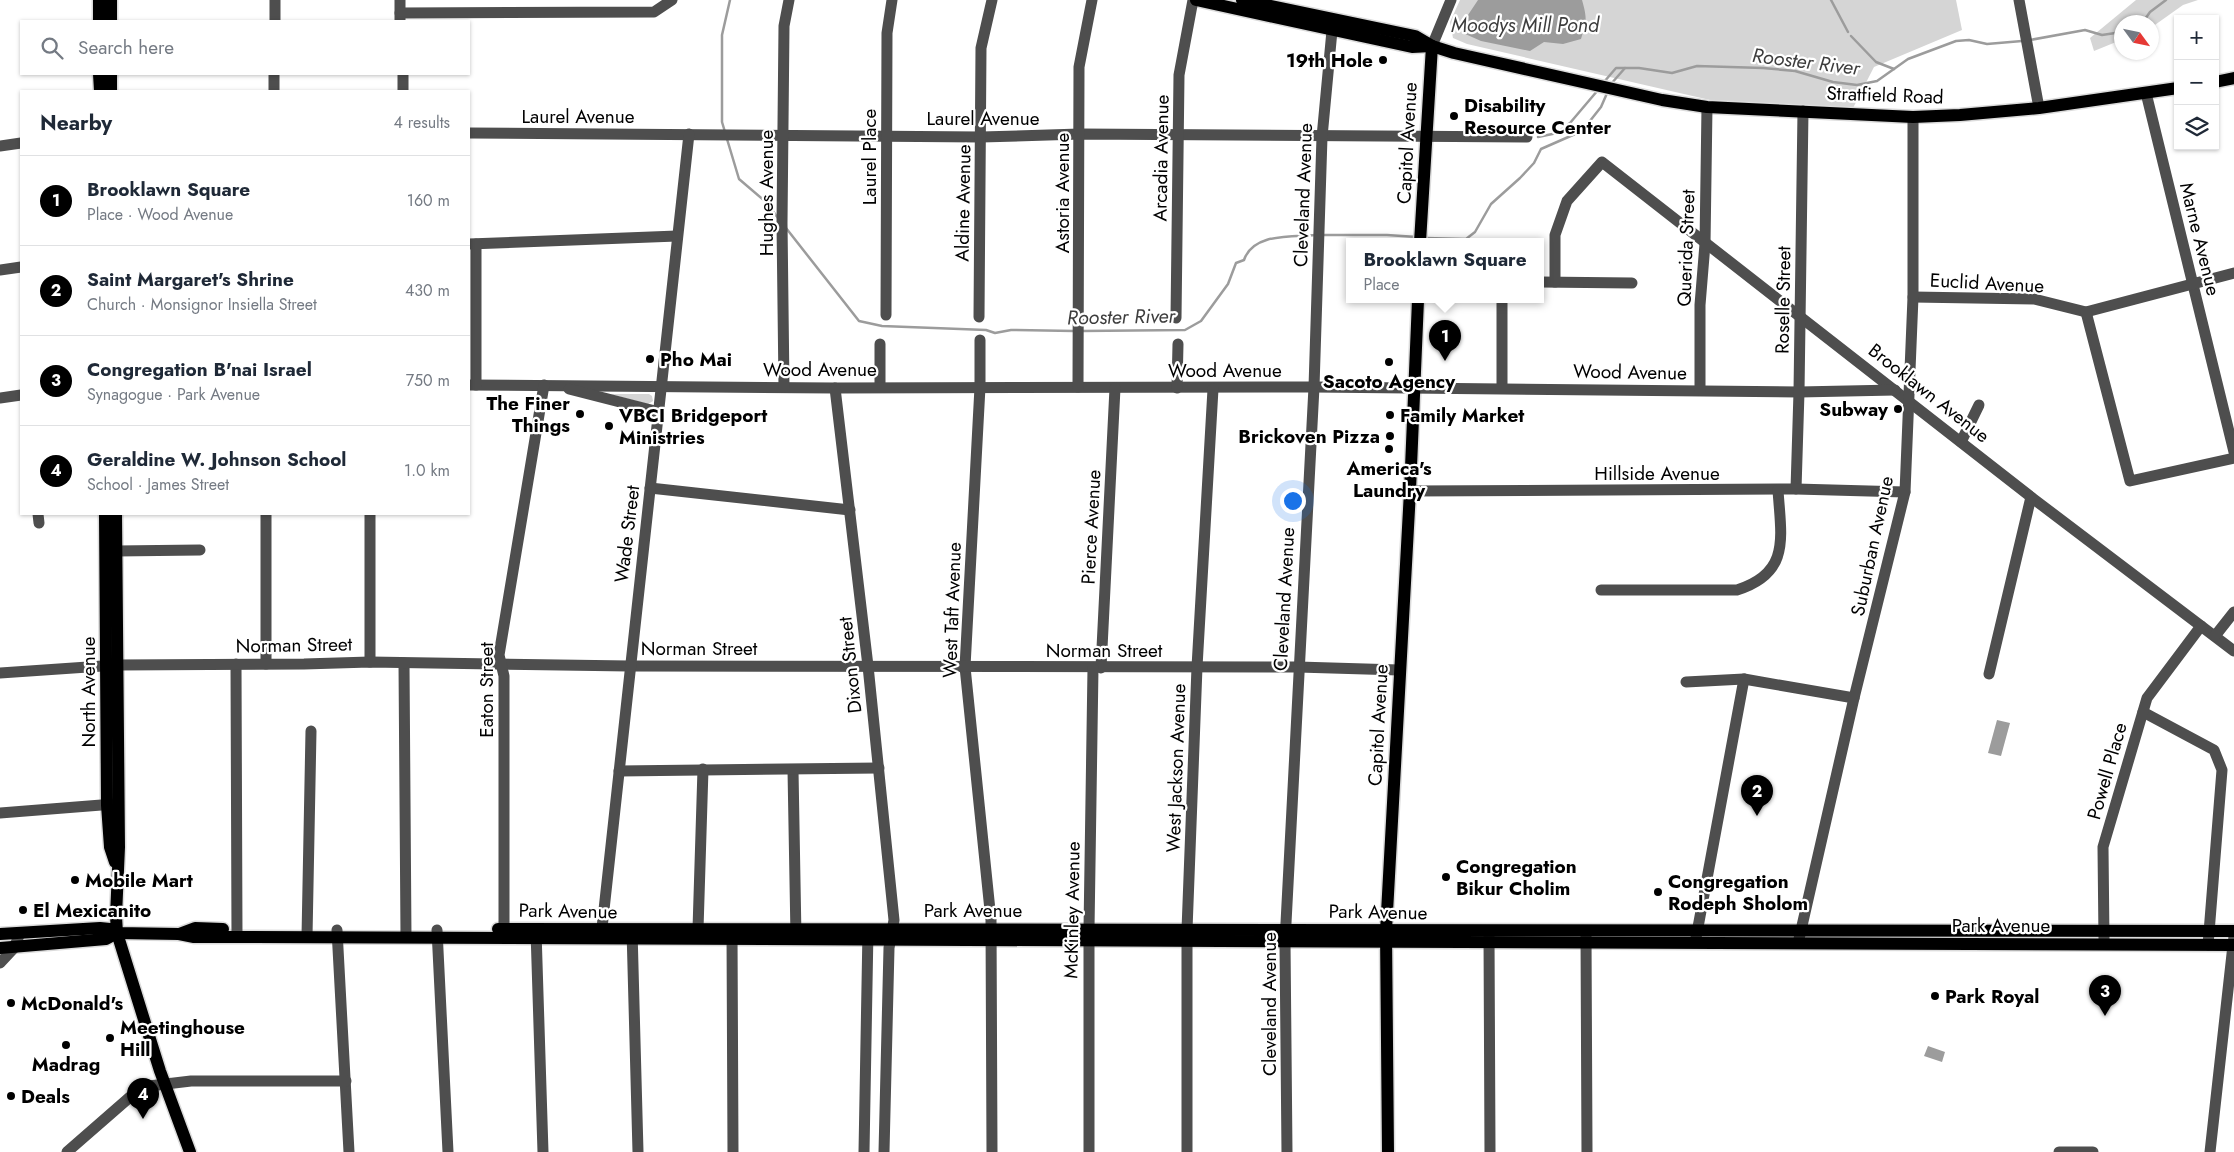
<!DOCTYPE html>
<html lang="en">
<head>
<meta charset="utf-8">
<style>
  :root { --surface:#fff; --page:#f2f2f3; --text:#1f2937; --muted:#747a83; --line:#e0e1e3; --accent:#000 }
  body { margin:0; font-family:Jost,sans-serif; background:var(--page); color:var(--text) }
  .controls { position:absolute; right:15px; top:15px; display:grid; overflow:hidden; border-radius:0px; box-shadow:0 1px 4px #0004 }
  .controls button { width:45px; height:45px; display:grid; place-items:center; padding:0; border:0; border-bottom:1px solid var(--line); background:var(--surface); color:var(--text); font:25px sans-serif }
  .compass { position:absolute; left:2114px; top:15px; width:45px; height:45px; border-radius:50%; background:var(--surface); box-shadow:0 1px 4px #0004; rotate:123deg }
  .you { position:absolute; left:1292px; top:500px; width:18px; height:18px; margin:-12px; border:4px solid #fff; border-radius:50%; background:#1a73e8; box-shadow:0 0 0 8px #1a73e833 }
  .badge { display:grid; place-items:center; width:32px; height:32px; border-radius:50%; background:var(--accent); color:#fff; font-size:16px; font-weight:700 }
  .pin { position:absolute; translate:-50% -41px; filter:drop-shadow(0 1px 2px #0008) }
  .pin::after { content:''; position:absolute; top:26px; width:18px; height:15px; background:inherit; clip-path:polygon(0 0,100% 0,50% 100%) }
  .popup { position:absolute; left:1346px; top:238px; width:198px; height:65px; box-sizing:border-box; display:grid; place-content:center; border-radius:0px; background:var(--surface); filter:drop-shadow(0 1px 4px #0005); font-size:16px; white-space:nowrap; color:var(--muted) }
  .popup b { font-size:19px; color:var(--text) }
  .popup::after { content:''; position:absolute; left:50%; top:100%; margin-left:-10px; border:10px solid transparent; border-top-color:var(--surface) }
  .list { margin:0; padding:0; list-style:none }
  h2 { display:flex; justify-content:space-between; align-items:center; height:65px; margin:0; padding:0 20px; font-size:21px }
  h2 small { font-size:16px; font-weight:400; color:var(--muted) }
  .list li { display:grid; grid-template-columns:32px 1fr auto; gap:15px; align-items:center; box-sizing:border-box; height:90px; padding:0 20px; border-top:1px solid var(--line) }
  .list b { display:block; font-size:19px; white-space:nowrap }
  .list p { margin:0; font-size:16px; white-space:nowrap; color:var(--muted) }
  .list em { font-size:16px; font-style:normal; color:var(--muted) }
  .icon { flex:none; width:28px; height:28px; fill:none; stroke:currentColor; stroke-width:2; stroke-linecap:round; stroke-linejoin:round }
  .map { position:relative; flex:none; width:2234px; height:1152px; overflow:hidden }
  .search { position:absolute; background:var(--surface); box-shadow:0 1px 4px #0004; left:20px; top:20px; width:450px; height:55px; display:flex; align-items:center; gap:12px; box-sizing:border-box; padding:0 18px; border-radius:0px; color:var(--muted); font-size:19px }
  .panel { position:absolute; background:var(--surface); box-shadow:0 1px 4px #0004; left:20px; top:90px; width:450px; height:425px; border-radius:0px }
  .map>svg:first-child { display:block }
</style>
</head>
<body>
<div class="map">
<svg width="2234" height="1152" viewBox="0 0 2234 1152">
  <rect width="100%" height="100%" fill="#fff"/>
  <g fill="#d5d5d5">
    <path d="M1460,0H1956L1962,30L1874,67L1853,108L1710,100L1467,44L1453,38L1450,22Z"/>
    <path d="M2136,0H2198L2183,5L2152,27V22H2122L2121,40L2094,51L2090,38Z"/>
    <path d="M610,394H649L652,396L653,401L648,404Z"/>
  </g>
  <g fill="#9c9c9c">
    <path d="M1478,0H1582C1587,18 1587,20 1581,39L1563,44L1544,42L1530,51L1481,41L1463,33L1468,15Z"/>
    <path d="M1997,720L2010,723L2001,756L1988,753Z"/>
    <path d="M1928,1046L1945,1052L1942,1062L1924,1056Z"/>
  </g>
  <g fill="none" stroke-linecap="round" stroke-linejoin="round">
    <g stroke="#9c9c9c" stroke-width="2.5">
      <path d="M1831,0L1848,32"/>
      <path d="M2143,22L2150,12L2166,0"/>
      <path d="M1851,36L1876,62L1894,69"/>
      <path d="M2030,40L2085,30L2102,35L2122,32"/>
      <path d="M1604,82L1616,68H1639L1672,73L1697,66L1763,68L1795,71L1833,82L1857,85L1877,81L1908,59L1956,41L1969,40L1987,44L2022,41"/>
      <path d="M1611,84L1625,68"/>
      <path d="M725,132L722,122V35L730,0"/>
      <path d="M1538,137L1557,133L1570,123L1598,90"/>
      <path d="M727,139L739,179L766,202L778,218"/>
      <path d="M786,228L859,321L882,326L986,330L995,333L1011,330L1074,331"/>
      <path d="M1323,235H1387L1417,237"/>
      <path d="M1425,238L1466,239L1475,232L1491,204L1520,178L1534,163L1541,149L1582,131L1601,107L1608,91"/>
      <path d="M1082,331L1185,330L1201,321L1228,284L1236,263L1244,260C1253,233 1291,237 1315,235"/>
    </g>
    <g stroke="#dbdbdb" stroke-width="15">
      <g id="major">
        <path d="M99,0V21"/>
        <path d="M111,0V21"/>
        <path d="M1196,0L1412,47L1432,46"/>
        <path d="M1242,0L1415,36L1432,46L1454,53L1662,100L1707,107L1913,117L1960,115L2039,108L2178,88"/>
        <path d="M99,74L100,91"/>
        <path d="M111,74V91"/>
        <path d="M2215,82L2234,78"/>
        <path d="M1420,242L1432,46"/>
        <path d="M105,514L107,805L110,847L115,862"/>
        <path d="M116,514L119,847L116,916L117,933L160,1071L190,1152"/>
        <path d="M498,929L2234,931"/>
        <path d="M0,934L100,928L110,929L117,933L179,934L194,937H237L2234,945"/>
        <path d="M179,934L195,928L223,929"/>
        <path d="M0,948L106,939L117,933"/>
        <path d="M1388,1152L1386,931L1410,491L1418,300"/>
      </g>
    </g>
    <g stroke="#4e4e4e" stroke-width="11">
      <path d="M275,0V21"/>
      <path d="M400,0V21"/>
      <path d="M2019,0L2039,108"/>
      <path d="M400,13L654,12L672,0"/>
      <path d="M1432,46L1451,0"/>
      <path d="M403,74V91"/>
      <path d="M274,91V74"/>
      <path d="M2146,93L2234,452"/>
      <path d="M469,133L981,137L1080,134L1527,137"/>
      <path d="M0,146L21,143"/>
      <path d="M469,244L677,236"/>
      <path d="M0,270L21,267"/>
      <path d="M1540,282L1632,283"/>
      <path d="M1555,282V235L1567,201L1602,162L2031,497L2234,651"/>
      <path d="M1913,297L2034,299L2086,312L2234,273"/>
      <path d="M1502,300V388"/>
      <path d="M2086,312L2130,481L2234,458"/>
      <path d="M886,315L887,33L892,0"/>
      <path d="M979,317L981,48L992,0"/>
      <path d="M1176,318L1179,75L1193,0"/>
      <path d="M980,340V387L965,667L991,920L992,1152"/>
      <path d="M880,344V386"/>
      <path d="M469,385L835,388L1314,387L1799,392L1895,390"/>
      <path d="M476,385V244"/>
      <path d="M784,387L782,223L784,26L789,0"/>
      <path d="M1078,387L1079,67L1092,0"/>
      <path d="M835,388L868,666L894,920L889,948L884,1152"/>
      <path d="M1177,388L1178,344"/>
      <path d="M569,389L659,412"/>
      <path d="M1700,390V305L1705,244L1707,107"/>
      <path d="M0,398L21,395"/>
      <path d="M1961,442L1979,405"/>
      <path d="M650,488L850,510"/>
      <path d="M1796,489L1799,392L1803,111"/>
      <path d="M1410,491L1796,489L1905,492"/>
      <path d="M38,514L39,523"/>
      <path d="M116,551L200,550"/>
      <path d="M1601,590H1737C1791,573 1781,537 1778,490"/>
      <path d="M2215,636L2234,612"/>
      <path d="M370,662V514"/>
      <path d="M404,663L406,937"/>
      <path d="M236,664L237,937"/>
      <path d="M266,664V514"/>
      <path d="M1101,668L1115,388"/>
      <path d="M0,673L117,665L304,664L370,662L629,666L1298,667L1399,670"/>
      <path d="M1989,674L2031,497"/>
      <path d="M1686,682L1744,679L1854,698"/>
      <path d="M2143,712L2214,750L2222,770L2208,945"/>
      <path d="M793,770L796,937"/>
      <path d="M619,771L879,768"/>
      <path d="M0,813L114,804"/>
      <path d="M698,929L703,769"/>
      <path d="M337,930L349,1152"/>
      <path d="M437,930L448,1152"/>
      <path d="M632,930L638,1152"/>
      <path d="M536,931L543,1152"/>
      <path d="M732,932L733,1152"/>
      <path d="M1489,934L1490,1152"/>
      <path d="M1586,934L1587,1152"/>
      <path d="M307,937L311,731"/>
      <path d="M601,937L689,134"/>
      <path d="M504,938V676L499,655L544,385"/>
      <path d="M1696,938L1744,679"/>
      <path d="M1799,939L1854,698L1905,492L1913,297V117"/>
      <path d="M2104,940L2103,847L2147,698L2201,626"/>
      <path d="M0,963L14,948L20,933"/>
      <path d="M67,1152L130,1097L149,1086L191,1081H346"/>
      <path d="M864,1152L868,930"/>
      <path d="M1089,1152V929L1093,668"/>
      <path d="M1187,1152V930L1197,667L1213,389"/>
      <path d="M1287,1152L1285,942L1314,387L1322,137L1333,20"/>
      <path d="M2059,1152H2093"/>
      <path d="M2210,1152L2234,936"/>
    </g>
    <use href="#major" stroke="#000" stroke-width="12"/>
  </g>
  <g fill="#000" stroke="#fff" stroke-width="2">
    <circle cx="1383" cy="60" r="5"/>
    <circle cx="1454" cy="116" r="5"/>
    <circle cx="650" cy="359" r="5"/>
    <circle cx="1389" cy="362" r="5"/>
    <circle cx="1898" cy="409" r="5"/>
    <circle cx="580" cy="414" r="5"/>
    <circle cx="1390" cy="415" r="5"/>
    <circle cx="609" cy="426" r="5"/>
    <circle cx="1390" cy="436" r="5"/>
    <circle cx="1389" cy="449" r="5"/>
    <circle cx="1446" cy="877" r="5"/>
    <circle cx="75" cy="880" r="5"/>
    <circle cx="1658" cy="892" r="5"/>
    <circle cx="23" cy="910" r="5"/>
    <circle cx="1935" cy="996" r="5"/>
    <circle cx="11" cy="1003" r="5"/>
    <circle cx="110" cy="1038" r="5"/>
    <circle cx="66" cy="1045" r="5"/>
    <circle cx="11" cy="1096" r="5"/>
  </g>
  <g text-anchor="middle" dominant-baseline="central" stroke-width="4.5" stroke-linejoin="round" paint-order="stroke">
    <g font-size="19" font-weight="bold" fill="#000" stroke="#fff" text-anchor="start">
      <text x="1373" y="60" text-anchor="end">19th Hole</text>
      <text x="1464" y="105">Disability<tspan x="1464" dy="22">Resource Center</tspan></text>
      <text x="660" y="359">Pho Mai</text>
      <text x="1389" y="381" text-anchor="middle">Sacoto Agency</text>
      <text x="570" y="403" text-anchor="end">The Finer<tspan x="570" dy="22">Things</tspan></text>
      <text x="1888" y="409" text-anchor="end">Subway</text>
      <text x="619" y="415">VBCI Bridgeport<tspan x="619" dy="22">Ministries</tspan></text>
      <text x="1400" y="415">Family Market</text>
      <text x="1380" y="436" text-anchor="end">Brickoven Pizza</text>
      <text x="1389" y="468" text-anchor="middle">America's<tspan x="1389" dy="22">Laundry</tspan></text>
      <text x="1456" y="866">Congregation<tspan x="1456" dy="22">Bikur Cholim</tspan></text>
      <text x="85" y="880">Mobile Mart</text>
      <text x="1668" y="881">Congregation<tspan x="1668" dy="22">Rodeph Sholom</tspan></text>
      <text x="33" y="910">El Mexicanito</text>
      <text x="1945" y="996">Park Royal</text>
      <text x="21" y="1003">McDonald's</text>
      <text x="120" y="1027">Meetinghouse<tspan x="120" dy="22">Hill</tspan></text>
      <text x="66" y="1064" text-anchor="middle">Madrag</text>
      <text x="21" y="1096">Deals</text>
    </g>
    <g font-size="19" fill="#000" stroke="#fff">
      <text transform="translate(1885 95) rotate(2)">Stratfield Road</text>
      <text x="578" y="116">Laurel Avenue</text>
      <text x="983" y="118">Laurel Avenue</text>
      <text transform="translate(1407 143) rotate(-87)">Capitol Avenue</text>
      <text transform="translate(869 157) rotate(-90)">Laurel Place</text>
      <text transform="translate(1161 158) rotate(-89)">Arcadia Avenue</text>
      <text transform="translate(766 193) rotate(-90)">Hughes Avenue</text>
      <text transform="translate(1062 193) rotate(-90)">Astoria Avenue</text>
      <text transform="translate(1303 195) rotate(-88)">Cleveland Avenue</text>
      <text transform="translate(963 203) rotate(-89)">Aldine Avenue</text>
      <text transform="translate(2200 239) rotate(76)">Marne Avenue</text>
      <text transform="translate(1686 248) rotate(-88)">Querida Street</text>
      <text transform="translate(1987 283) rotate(3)">Euclid Avenue</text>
      <text transform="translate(1783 300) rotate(-89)">Roselle Street</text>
      <text x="820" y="369">Wood Avenue</text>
      <text x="1225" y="370">Wood Avenue</text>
      <text transform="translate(1630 372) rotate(1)">Wood Avenue</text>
      <text transform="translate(1929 393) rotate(38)">Brooklawn Avenue</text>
      <text x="1657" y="473">Hillside Avenue</text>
      <text transform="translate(1091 527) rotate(-87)">Pierce Avenue</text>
      <text transform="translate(627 534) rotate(-83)">Wade Street</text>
      <text transform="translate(1872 546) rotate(-78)">Suburban Avenue</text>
      <text transform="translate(1284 599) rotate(-87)">Cleveland Avenue</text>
      <text transform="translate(952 610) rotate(-88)">West Taft Avenue</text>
      <text transform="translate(294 645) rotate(-1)">Norman Street</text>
      <text x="699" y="648">Norman Street</text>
      <text x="1104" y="650">Norman Street</text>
      <text transform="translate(850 665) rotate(-96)">Dixon Street</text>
      <text transform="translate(486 690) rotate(-90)">Eaton Street</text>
      <text transform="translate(88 692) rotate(-90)">North Avenue</text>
      <text transform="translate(1378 725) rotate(-87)">Capitol Avenue</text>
      <text transform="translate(1176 768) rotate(-88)">West Jackson Avenue</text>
      <text transform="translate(2107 771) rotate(-74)">Powell Place</text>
      <text x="973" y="910">Park Avenue</text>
      <text transform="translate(1072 910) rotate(-89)">McKinley Avenue</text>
      <text transform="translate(568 911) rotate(1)">Park Avenue</text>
      <text transform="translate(1378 912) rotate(1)">Park Avenue</text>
      <text x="2001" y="925">Park Avenue</text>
      <text transform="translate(1269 1004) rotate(-90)">Cleveland Avenue</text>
    </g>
    <g font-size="20" font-style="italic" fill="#3d3d3d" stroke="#fff">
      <text x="1525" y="25">Moodys Mill Pond</text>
      <text transform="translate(1806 62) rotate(7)">Rooster River</text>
      <text transform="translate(1121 317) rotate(-1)">Rooster River</text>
    </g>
  </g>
</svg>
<div class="controls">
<button>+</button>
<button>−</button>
<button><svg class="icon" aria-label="layers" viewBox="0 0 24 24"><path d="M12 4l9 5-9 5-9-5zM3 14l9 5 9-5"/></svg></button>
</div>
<svg class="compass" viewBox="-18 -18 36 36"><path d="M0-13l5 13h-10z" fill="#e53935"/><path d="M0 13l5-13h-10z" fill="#747a83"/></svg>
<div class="you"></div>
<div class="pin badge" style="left:1445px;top:361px">1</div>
<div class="popup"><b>Brooklawn Square</b>Place</div>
<div class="pin badge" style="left:1757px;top:816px">2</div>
<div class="pin badge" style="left:2105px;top:1016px">3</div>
<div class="pin badge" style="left:143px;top:1119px">4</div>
<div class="search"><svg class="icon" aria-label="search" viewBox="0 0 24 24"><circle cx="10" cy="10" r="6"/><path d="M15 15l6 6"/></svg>Search here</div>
<section class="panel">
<h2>Nearby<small>4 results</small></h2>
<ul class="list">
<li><span class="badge">1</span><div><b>Brooklawn Square</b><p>Place · Wood Avenue</p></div><em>160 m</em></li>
<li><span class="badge">2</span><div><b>Saint Margaret's Shrine</b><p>Church · Monsignor Insiella Street</p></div><em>430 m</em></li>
<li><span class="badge">3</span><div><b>Congregation B'nai Israel</b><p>Synagogue · Park Avenue</p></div><em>750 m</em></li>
<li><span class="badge">4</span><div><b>Geraldine W. Johnson School</b><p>School · James Street</p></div><em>1.0 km</em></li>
</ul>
</section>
</div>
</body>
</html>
